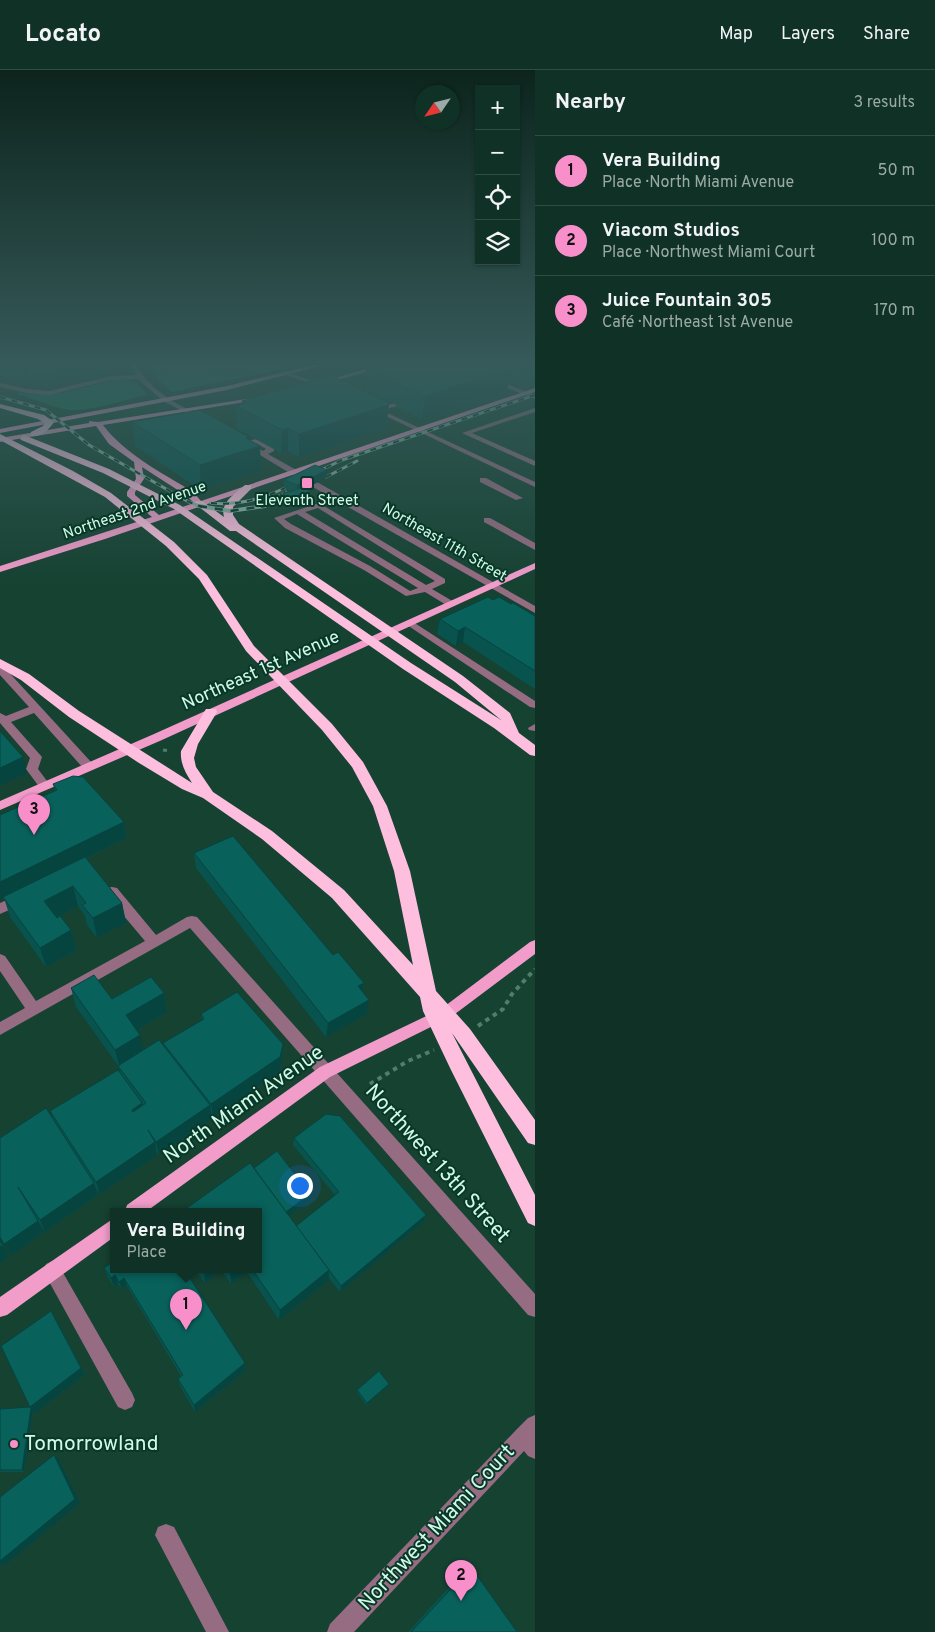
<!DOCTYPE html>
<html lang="en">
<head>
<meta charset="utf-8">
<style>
  :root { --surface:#103226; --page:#1e3e32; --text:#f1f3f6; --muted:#9caaa7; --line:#304d43; --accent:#f98fca }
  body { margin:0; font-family:Overpass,sans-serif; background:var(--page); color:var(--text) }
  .controls { position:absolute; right:15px; top:15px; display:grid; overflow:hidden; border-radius:0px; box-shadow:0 1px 4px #0004 }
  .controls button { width:45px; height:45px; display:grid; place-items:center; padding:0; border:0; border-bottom:1px solid var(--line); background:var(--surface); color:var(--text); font:25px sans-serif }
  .compass { position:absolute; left:415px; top:15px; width:45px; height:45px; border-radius:50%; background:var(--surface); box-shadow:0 1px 4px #0004; rotate:235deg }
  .you { position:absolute; left:299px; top:1115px; width:18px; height:18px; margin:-12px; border:4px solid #fff; border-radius:50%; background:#1a73e8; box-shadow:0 0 0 8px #1a73e833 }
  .badge { display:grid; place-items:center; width:32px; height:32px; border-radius:50%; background:var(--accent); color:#111; font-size:16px; font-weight:700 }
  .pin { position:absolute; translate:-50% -41px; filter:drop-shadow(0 1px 2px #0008) }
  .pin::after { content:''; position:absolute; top:26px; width:18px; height:15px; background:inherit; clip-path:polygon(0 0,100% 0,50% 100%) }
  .popup { position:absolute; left:110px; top:1138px; width:152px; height:65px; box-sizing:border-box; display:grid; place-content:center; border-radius:0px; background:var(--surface); filter:drop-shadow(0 1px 4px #0005); font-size:16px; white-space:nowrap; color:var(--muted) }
  .popup b { font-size:19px; color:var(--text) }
  .popup::after { content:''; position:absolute; left:50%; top:100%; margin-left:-10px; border:10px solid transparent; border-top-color:var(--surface) }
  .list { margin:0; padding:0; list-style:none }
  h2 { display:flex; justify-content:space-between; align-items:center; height:65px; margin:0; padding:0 20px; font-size:21px }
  h2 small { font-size:16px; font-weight:400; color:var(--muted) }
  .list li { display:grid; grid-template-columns:32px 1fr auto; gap:15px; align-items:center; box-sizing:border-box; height:70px; padding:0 20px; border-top:1px solid var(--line) }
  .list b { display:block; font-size:19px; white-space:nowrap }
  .list p { margin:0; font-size:16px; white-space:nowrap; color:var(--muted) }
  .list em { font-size:16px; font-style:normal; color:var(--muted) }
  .icon { flex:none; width:28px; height:28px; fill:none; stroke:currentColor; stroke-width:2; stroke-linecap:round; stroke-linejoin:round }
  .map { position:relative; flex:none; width:535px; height:1562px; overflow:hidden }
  header { display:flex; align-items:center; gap:30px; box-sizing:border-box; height:70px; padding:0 25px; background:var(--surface); border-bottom:1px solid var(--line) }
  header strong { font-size:24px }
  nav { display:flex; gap:28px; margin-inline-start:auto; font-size:18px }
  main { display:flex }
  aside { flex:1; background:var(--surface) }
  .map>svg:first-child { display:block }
</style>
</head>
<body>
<header>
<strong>Locato</strong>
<nav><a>Map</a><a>Layers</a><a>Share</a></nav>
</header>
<main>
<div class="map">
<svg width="535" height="1562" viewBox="0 0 535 1562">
  <rect width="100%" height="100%" fill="#164232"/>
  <g fill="#137457">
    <path d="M148,295H274L286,298L172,322L157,309Z"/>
    <path d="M113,310C132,309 135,310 148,325C124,329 100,339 76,340C59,341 35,328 16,324L19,322C52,329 81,318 113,310Z"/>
  </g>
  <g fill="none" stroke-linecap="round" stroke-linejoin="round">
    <g stroke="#527d6c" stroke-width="2" stroke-dasharray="2 2" stroke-linecap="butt">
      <path d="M236,295L257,300"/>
      <path d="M159,297L215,309"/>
      <path d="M260,434L289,420"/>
    </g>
    <path stroke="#527d6c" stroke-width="3" stroke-dasharray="4 4" stroke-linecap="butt" d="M163,680L170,681"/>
    <g stroke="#527d6c" stroke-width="4" stroke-dasharray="4.5 4.5" stroke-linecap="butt">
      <path d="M478,956L503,939L512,924L535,899"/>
      <path d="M370,1014L408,991L434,980"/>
    </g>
    <g fill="#966c82" fill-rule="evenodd">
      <path d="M131,295H137C151,323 180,335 206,349V351H202L163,331L138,309L111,310L49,325L27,323L0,317V313L27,319L49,321L111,306L136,305Z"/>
      <path d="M287,302L326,315L327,316L322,317L285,305L284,304Z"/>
      <path d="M490,309H494L535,325V329L490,311Z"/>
      <path d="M396,333L398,334V336L381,340L535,412V417L371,339Z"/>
      <path d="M535,338V342L472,363L535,391V396L462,363Z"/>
      <path d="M257,369L274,377V381L268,384L307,406V410H301L244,375L245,371ZM256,373L266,379L263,381L252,374Z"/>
      <path d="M480,408H486L523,428L516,430L480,412Z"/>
      <path d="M311,412H317L535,536V543L311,416Z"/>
      <path d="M319,433L445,509V513L432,519L454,532V536H448L425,522L406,526L364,500L285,458L274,448ZM318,438L435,511L426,515L305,442ZM297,444L418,518L410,521L370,496L291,454L284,449Z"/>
      <path d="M484,448H490L535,473V480L484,452Z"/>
      <path d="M410,550L535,631V638L530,637L407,555L405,553Z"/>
      <path d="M0,596L4,597L92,693L94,696L92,699H84L34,643L11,652L42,687L38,699L50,715L44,719L40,718L26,699L30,688L0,653V643L6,646L29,637L0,605Z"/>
      <path d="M535,654V661L529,660L528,658Z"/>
      <path d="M112,817L117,818L156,865L187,847L192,846L197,847L535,1224V1247L528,1245L190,858L0,965V952L25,938L0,901V884L5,886L36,931L145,871L107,826L105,822L107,818Z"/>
      <path d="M20,824L25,825L27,829L25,833L0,844V833Z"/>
      <path d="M52,1191L58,1194L132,1323L135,1330L132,1337L125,1340L118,1337L46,1206L43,1200L46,1194Z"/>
      <path d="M535,1345V1389L528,1386L524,1381L354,1562H327L330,1554L517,1359L528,1348Z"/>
      <path d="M166,1454L174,1457L229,1562H206L155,1465L158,1457Z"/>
    </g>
    <g fill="#f29cca" fill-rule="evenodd">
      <path d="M313,295H325L227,320L0,363V359L227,316Z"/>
      <path d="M379,295H390L324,314L319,313Z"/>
      <path d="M535,318V322L105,469L0,502V496L152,447L127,426V422L136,409L134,392L109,374L96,356L0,372V368L89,353V351L98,352L259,327L260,328L257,330L103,355C126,385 161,402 193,422L201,431ZM142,397L187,426L194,433L159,445L135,425V422L144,409Z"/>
      <path d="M535,493V499L162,670L0,740V731L154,664Z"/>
      <path d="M535,870V884L451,947L330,1007L147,1141H125L127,1135L320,997L441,939L530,872Z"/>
      <path d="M114,1148V1167L7,1245L0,1247V1227Z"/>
    </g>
    <g fill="#febfdf" fill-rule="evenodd">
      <path d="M0,334L44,345L54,352C49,360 41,367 31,366V362L43,356L45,353L38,349L0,338Z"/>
      <path d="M0,364L73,401L111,423L174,472L207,505L254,576L332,654L363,692L387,736L410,801L436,921L470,959L535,1050V1075L528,1073L452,963L535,1125V1156L528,1153L451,1000L423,941L420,927L332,828L262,769L203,728L182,719L139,693L69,647L21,610L0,598V589L29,604L79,641L192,713C185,702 180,693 181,681L206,639H216L217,642L198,674L194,688L196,697L213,722L272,761L344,820L413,895L394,801L373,736L352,697L322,660L246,581L199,509L166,476L105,427L0,370Z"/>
      <path d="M24,365L109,399L180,435L411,593L501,650L455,612L236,461H230L194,433L196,431H202L224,447C220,432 235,424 245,415H251V419L233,437V445L239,454L463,606L510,643L519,663L535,675V686L530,685L494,658L403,599L174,439L103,403L21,370L20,368Z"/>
    </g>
    <g stroke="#8ab3a3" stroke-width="3">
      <g id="rail-far1">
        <path d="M0,327L46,340L89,375L189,432L202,437"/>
        <path d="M315,403L342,390L535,325"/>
        <path d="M326,407L357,391"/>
        <path d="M211,433C238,436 261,429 285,418"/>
        <path d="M261,437L296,423"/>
      </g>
    </g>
    <g stroke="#8ab3a3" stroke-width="4">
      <path id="rail" d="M199,436L230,441L265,436"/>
    </g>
    <use href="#rail-far1" stroke="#083828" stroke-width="2" stroke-dasharray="6" stroke-linecap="butt"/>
    <use href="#rail" stroke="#083828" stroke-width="2.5" stroke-dasharray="8" stroke-linecap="butt"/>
  </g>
  <g fill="#08534e" fill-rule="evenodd">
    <path d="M0,295H119V298L83,307L62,309L58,312L48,315H35L29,313L27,309L21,310L0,305Z"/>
    <path d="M370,295H535V311H533L526,309L520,310L510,306L507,320L422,349L400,339L394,333L385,331L389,333L386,358L299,387L288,381L281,383L237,359L236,336L242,334V331L365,321L366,300ZM366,322H373L376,326Z"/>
    <path d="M132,352L249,370L261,401L201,420L135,376Z"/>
    <path d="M327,400L326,408L306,418L310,424L289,432L283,428V424L292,421L284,418V410Z"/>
    <path d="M493,530L511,534L535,546V619L463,572L456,576L437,564L440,549Z"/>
    <path d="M53,714L124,752L126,768L86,788L122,833L126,853L97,868L87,855L85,846L78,836L56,848L71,860L76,880L46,897L10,847L4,828L55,721Z"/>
    <path d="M194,783L333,885L364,913L363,922L367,944L326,967L196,798Z"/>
    <path d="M71,918L112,929L164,923L167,942L137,960L143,980L164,976L163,973L202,950L201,944L283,974L282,988L280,1001L213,1047L212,1046V1048L159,1085L157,1082V1085L100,1124L96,1118L98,1125L45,1162L39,1151L44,1162L11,1185L53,1049L50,1041L120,1001L119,997L76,937Z"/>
    <path d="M294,1068L426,1145L424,1151L340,1222L328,1207V1211L279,1250L247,1202L231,1214L221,1199H258V1141H187V1138L254,1098L310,1130L289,1146L296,1156L335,1125L293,1075Z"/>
    <path d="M114,1191L245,1293L246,1300L195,1342L180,1316L178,1309L181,1306L127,1216L122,1220L118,1214L114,1217L107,1206L104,1198Z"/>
    <path d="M195,1199H217V1203L205,1213Z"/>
    <path d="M56,1249L85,1305L35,1343L33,1341L24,1402H0V1339L30,1337Z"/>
    <path d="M388,1316L366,1335L357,1322V1320Z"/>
    <path d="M471,1497L517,1562H408L464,1501Z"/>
  </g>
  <g fill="#064440">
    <path d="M75,295H119V298L83,307L62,309L58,312L48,315L46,303L60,297Z"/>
    <path d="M523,295H528L526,309L520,310Z"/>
    <path d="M25,297L27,309L21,310L19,298Z"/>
    <path d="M512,298L507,320L422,349L425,326Z"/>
    <path d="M535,301V311H533Z"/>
    <path d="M389,333L386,358L299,387V364Z"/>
    <path d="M288,358V381L281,383L282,360Z"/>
    <path d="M249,367V380L260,376L261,401L201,420L200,395L246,368Z"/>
    <path d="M327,400L326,408L297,423V415Z"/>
    <path d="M311,421L310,424L289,432V428Z"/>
    <path d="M465,557L463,572L456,576L458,561Z"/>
    <path d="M23,687L27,703L0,715V698Z"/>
    <path d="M124,752L126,768L0,830V812Z"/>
    <path d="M73,816L78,836L50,851L44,831Z"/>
    <path d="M122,833L126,853L97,868L93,848Z"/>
    <path d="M71,860L76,880L46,897L40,878Z"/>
    <path d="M364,913L362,927L358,916Z"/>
    <path d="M164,923L167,942L130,964L126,945Z"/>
    <path d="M369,930L367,944L326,967L328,953Z"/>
    <path d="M140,965L144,984L120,999L115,980Z"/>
    <path d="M283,974L282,988L280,1001L213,1047L211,1034Z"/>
    <path d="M142,1033L145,1047L135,1053L132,1040Z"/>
    <path d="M210,1035L212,1048L159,1085L156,1072Z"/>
    <path d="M155,1072L157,1085L100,1124L96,1112Z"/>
    <path d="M94,1113L98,1125L45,1162L40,1150Z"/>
    <path d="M310,1124V1130L285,1149V1143Z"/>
    <path d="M426,1145L424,1151L340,1222L341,1216Z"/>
    <path d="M38,1151L44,1162L11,1185L4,1174Z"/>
    <path d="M0,1170L9,1187L0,1193Z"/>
    <path d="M208,1199H217V1203L205,1213L204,1202Z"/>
    <path d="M235,1199H246L247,1202L231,1214L230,1203Z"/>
    <path d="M329,1200L328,1211L279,1250L280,1240Z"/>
    <path d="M115,1205L118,1214L114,1217L111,1208Z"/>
    <path d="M124,1208L127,1216L122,1220L119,1212Z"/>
    <path d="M56,1249L85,1305L35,1343L33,1341L24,1402L22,1400L30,1337Z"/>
    <path d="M245,1293L246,1300L195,1342L194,1335Z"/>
    <path d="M389,1314L388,1316L366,1335L367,1333Z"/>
    <path d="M54,1385L59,1390L80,1433L4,1496L0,1494V1491Z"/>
  </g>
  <g fill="#09615b" stroke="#064440">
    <path d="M7,295H75L60,297L56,300L46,303L33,302L27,300L25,297L19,298Z"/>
    <path d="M370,295H504L512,298L425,326L402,316L397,311L379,306L375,300H366Z"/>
    <path d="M330,305L389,333V335L299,364L288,358L282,360L236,336L245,333L242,331Z"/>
    <path d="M200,340L249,367L246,368L260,376L200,395L132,352Z"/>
    <path d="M315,395L327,400L297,415L284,410Z"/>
    <path d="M304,417L311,421L289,428L283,424Z"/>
    <path d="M488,527L493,530L499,527L511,534L513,533L535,546V601L465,557L458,561L440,549Z"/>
    <path d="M0,661L23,687L0,698Z"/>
    <path d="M73,706L83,707L124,752L0,812V745L57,720L53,714Z"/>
    <path d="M233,766L333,885L338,882L364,913L358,916L369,930L328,953L194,783Z"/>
    <path d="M85,787L122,833L93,848L82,835L86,833L73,816L44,831L57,848L60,846L71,860L40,878L3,827Z"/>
    <path d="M94,905L112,929L151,907L164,923L126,945L140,965L115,980L71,918Z"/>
    <path d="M237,922L283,974L280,987L211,1034L163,973L204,949L201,944Z"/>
    <path d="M159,970L210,1035L156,1072L148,1060L155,1072L96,1112L50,1041L118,1000L142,1033L132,1040L133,1042L146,1033L118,996Z"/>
    <path d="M46,1038L94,1113L40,1150L18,1117L38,1151L4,1174L0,1167V1068Z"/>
    <path d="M326,1044L340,1046L426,1145L341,1216L296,1156L339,1122L294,1068Z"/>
    <path d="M277,1081L310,1124L286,1142L254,1098Z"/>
    <path d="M250,1093L329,1200L280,1240L252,1199H258V1141H189L187,1138Z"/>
    <path d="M0,1171L3,1175L0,1177Z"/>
    <path d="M114,1191V1199H184L245,1293L194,1335L178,1309L183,1305L124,1208L119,1212L115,1205L111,1208L104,1198Z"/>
    <path d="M201,1199H208L204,1202Z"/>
    <path d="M227,1199H235L230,1203Z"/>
    <path d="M51,1241L81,1298L30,1337L1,1276Z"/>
    <path d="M379,1301L389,1314L367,1333L357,1320Z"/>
    <path d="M30,1337L31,1338L22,1400H0V1339Z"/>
    <path d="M54,1385L75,1429L0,1491V1427Z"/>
    <path d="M471,1497L517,1562H411Z"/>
  </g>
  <linearGradient id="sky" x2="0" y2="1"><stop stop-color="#0c241c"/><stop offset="0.57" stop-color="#365a5a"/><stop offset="1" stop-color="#365a5a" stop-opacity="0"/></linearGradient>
  <rect width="535" height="514" fill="url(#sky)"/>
  <g fill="#f98fca" stroke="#083828" stroke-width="2">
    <rect x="301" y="407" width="12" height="12" rx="2.5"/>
    <circle cx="14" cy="1374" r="5"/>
  </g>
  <g text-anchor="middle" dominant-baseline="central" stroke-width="4" stroke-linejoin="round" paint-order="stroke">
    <g font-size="15" fill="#d2f9e8" stroke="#083828">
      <text x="307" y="431">Eleventh Street</text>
    </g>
    <g font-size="15" fill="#d2f9e8" stroke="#083828">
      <text transform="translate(135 441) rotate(-19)">Northeast 2nd Avenue</text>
      <text transform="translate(444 473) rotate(30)">Northeast 11th Street</text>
    </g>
    <g font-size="18" fill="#d2f9e8" stroke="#083828">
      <text transform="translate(261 601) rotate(-24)">Northeast 1st Avenue</text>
    </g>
    <g font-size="21" fill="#d2f9e8" stroke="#083828">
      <text transform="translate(244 1035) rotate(-35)">North Miami Avenue</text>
      <text transform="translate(437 1094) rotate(48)">Northwest 13th Street</text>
      <text transform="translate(437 1458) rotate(-47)">Northwest Miami Court</text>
    </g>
    <g font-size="21" fill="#d2f9e8" stroke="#083828" text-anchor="start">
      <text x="24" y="1374">Tomorrowland</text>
    </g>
  </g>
</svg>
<div class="controls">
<button>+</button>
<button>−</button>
<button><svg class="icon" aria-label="locate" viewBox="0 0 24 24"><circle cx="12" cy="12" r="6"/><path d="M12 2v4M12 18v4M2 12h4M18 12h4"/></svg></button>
<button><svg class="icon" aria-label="layers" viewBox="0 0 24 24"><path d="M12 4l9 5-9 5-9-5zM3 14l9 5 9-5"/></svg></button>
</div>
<svg class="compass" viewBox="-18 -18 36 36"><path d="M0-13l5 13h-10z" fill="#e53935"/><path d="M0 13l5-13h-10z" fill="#9caaa7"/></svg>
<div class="you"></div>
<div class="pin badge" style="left:186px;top:1260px">1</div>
<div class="popup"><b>Vera Building</b>Place</div>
<div class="pin badge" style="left:461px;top:1531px">2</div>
<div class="pin badge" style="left:34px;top:765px">3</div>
</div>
<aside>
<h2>Nearby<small>3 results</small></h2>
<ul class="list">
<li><span class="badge">1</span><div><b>Vera Building</b><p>Place · North Miami Avenue</p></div><em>50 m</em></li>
<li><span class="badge">2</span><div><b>Viacom Studios</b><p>Place · Northwest Miami Court</p></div><em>100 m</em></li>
<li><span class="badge">3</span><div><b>Juice Fountain 305</b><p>Café · Northeast 1st Avenue</p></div><em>170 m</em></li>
</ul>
</aside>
</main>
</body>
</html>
